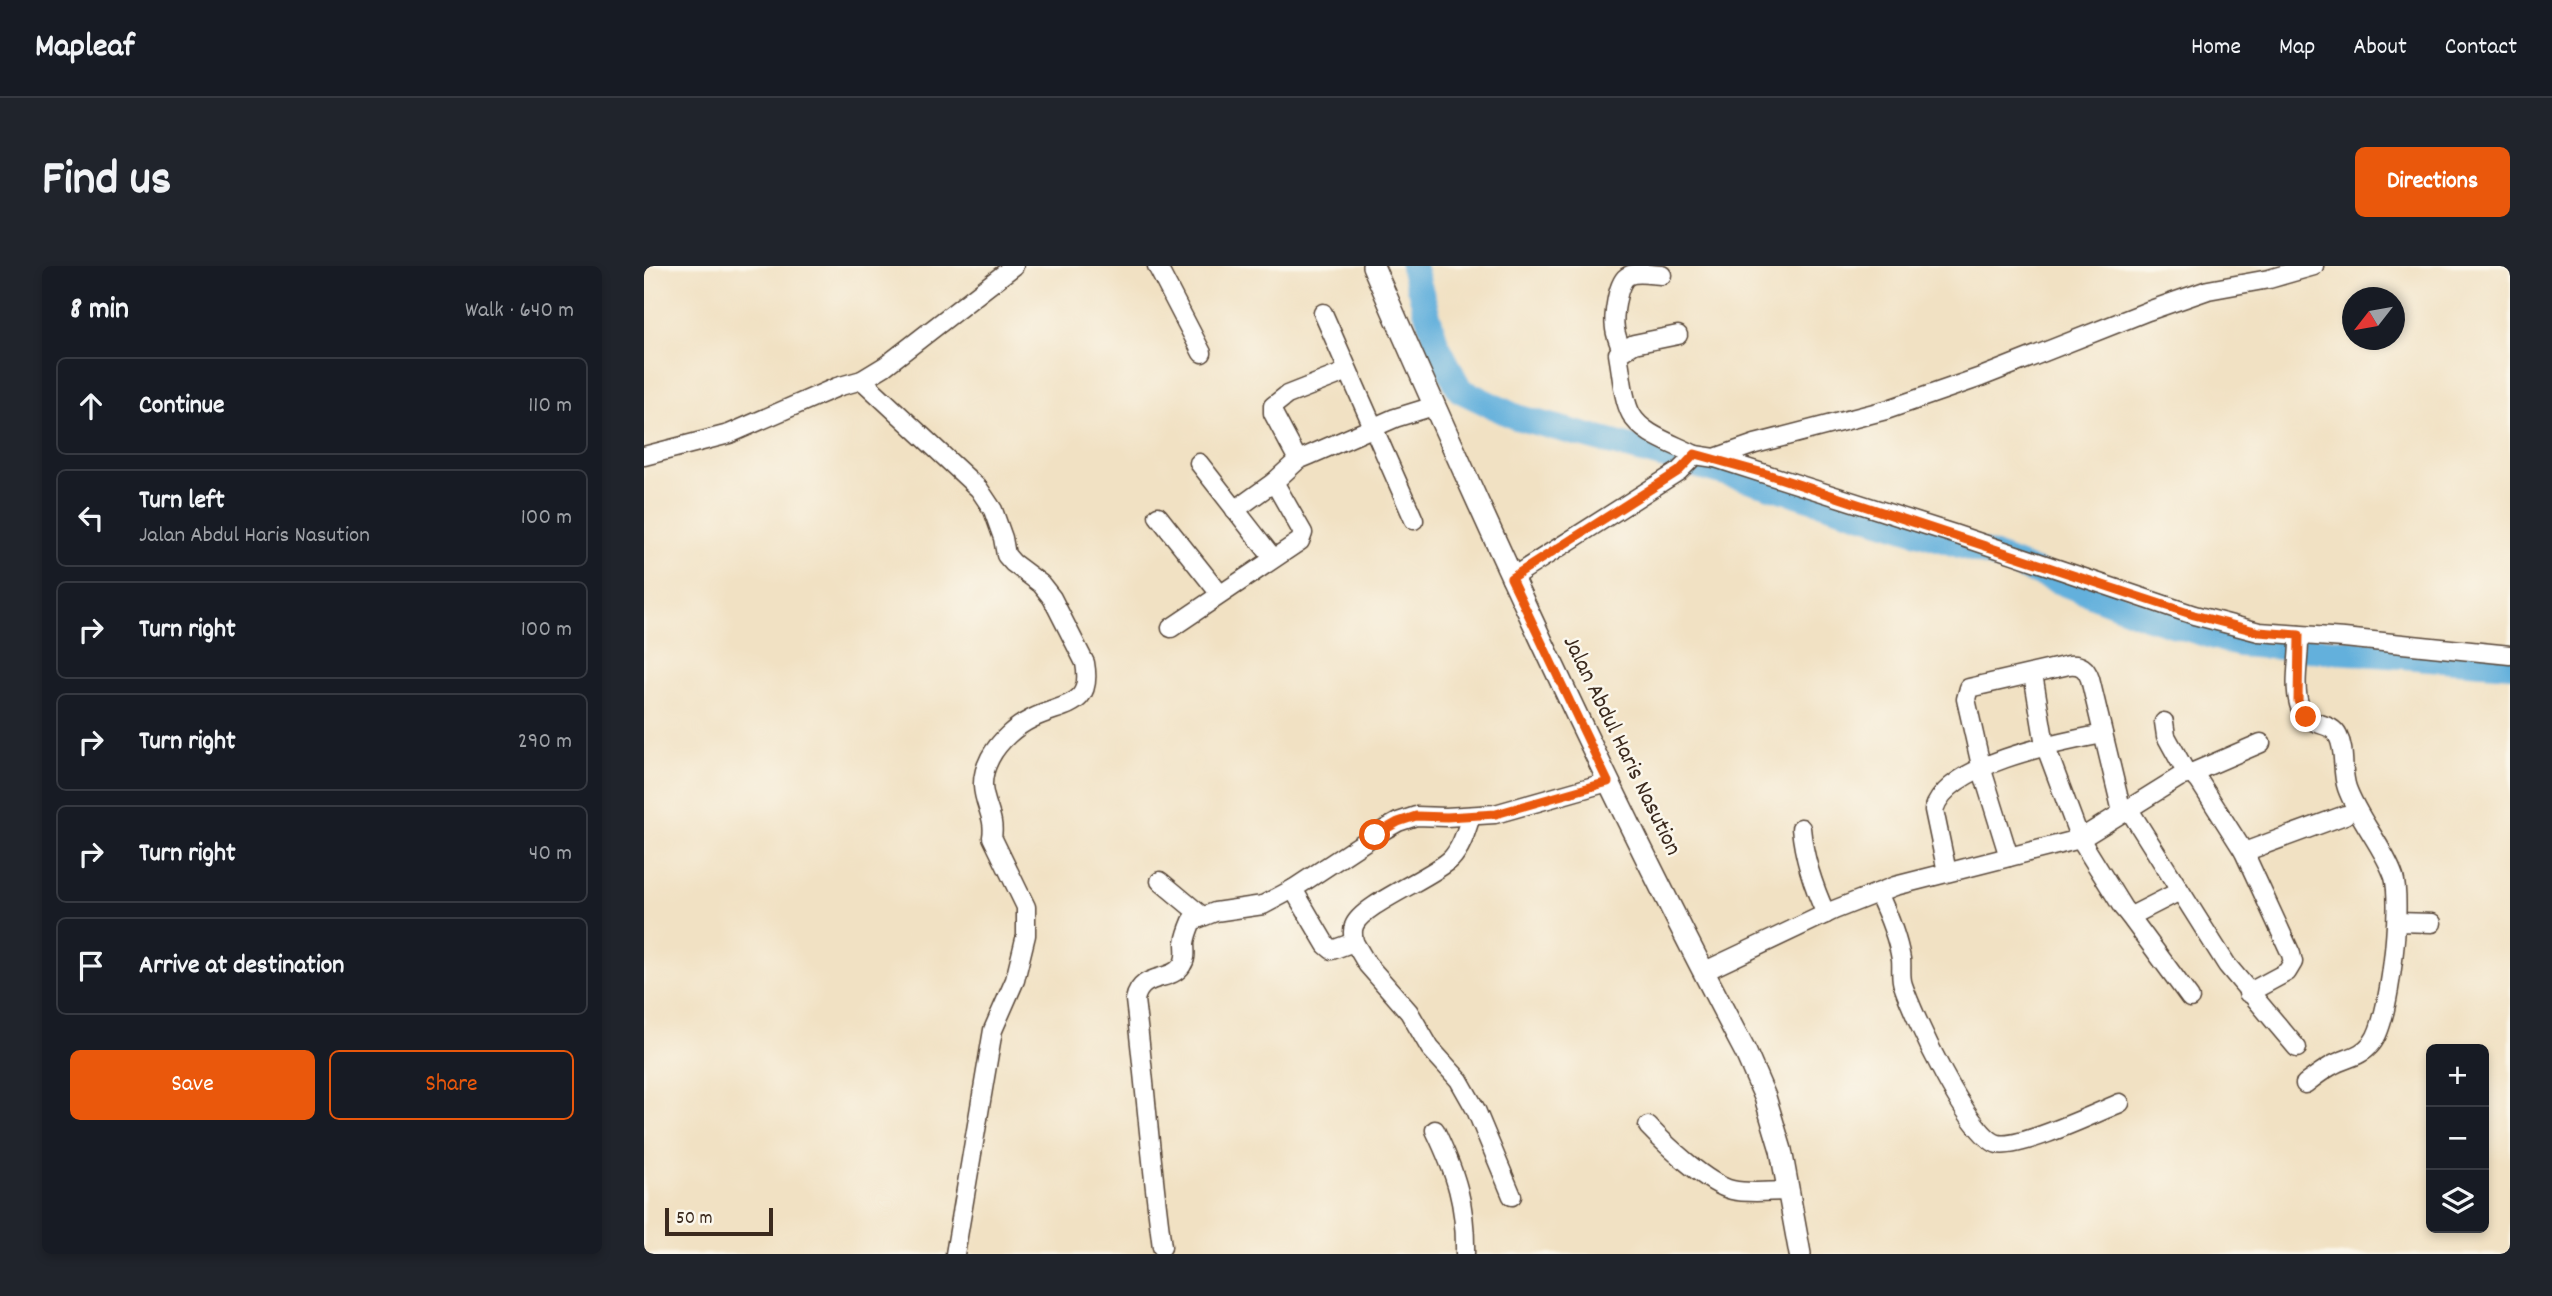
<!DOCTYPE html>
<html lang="en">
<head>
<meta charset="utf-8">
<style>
  :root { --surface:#171b24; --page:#20242c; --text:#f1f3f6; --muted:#9ea1a6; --line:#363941; --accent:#ea580c }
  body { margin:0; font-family:Dekko,sans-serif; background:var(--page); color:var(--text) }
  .controls { position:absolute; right:21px; bottom:21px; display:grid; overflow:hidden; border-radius:10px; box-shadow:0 4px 10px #0003 }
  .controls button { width:63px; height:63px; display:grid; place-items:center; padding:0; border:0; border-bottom:2px solid var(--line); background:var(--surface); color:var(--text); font:35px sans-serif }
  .compass { position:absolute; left:1698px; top:21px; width:63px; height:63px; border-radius:50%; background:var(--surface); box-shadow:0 4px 10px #0003; rotate:239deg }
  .scale { position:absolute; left:21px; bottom:18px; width:108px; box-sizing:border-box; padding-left:7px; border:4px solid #3b2a1e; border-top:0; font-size:19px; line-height:24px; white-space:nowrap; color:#3b2a1e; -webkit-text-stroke:5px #fbf7ec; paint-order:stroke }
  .stop { position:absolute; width:21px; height:21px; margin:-16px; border:5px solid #ea580c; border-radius:50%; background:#fff }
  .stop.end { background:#ea580c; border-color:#fff; box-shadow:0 2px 7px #0008 }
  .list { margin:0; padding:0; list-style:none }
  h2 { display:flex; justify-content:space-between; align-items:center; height:91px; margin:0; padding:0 28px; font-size:30px }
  h2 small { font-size:23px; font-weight:400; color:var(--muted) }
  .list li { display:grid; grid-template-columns:46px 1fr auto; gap:21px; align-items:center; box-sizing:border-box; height:98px; margin:0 14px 14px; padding:0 14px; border:2px solid var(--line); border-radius:10px }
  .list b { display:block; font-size:26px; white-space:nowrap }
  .list p { margin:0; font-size:23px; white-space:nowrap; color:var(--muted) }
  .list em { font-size:23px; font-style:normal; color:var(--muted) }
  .actions { display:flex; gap:14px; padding:21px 28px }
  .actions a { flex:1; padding:16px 0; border:2px solid var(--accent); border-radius:10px; text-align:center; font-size:24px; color:var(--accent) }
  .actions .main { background:var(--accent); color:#fff }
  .icon { flex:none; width:38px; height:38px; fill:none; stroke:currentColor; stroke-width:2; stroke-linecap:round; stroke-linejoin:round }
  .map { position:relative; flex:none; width:1866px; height:988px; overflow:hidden; border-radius:10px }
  header { display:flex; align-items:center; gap:42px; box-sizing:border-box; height:98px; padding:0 35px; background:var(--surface); border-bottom:2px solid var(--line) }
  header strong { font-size:33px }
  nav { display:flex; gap:38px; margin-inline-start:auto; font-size:24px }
  .intro { display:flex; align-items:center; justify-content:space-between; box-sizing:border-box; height:168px; padding:0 42px }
  h1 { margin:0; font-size:49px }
  .button { padding:18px 32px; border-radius:10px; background:var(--accent); color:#fff; font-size:24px; font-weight:700 }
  main { display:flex; gap:42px; padding:0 42px }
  aside { flex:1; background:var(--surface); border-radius:10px; box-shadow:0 4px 10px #0003 }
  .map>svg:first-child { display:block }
</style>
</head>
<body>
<header>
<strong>Mapleaf</strong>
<nav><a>Home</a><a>Map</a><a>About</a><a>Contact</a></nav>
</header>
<div class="intro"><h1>Find us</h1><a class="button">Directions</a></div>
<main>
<aside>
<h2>8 min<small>Walk · 640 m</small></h2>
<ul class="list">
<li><svg class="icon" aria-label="ahead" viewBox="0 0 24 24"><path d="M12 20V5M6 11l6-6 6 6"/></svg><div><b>Continue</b></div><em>110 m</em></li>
<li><svg class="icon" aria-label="left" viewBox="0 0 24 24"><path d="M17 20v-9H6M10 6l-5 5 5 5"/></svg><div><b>Turn left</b><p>Jalan Abdul Haris Nasution</p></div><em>100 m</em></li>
<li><svg class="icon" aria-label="right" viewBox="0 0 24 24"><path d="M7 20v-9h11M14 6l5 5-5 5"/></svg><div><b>Turn right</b></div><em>100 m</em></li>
<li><svg class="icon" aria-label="right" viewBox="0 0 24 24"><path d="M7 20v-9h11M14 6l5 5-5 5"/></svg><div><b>Turn right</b></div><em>290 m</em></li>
<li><svg class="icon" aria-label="right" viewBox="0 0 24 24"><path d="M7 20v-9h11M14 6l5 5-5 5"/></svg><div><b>Turn right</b></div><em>40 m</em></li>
<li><svg class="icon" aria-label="arrive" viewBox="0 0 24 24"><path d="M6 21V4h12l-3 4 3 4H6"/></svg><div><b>Arrive at destination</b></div></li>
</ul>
<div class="actions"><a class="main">Save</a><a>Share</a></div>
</aside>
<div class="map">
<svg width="1866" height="988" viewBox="0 0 1866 988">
  <rect width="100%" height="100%" fill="#fbf7ec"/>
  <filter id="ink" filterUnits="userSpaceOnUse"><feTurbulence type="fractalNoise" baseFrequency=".0143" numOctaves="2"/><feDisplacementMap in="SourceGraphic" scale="14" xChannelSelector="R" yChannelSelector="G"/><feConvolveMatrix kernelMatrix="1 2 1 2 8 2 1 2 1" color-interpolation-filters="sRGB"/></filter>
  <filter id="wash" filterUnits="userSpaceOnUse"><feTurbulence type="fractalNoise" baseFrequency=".00686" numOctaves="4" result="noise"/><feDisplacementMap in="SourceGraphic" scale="28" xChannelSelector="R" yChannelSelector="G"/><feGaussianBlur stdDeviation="1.57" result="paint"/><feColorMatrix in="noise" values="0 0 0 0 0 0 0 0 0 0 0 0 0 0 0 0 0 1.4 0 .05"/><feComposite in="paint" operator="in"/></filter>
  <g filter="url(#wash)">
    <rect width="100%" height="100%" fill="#f1e1c3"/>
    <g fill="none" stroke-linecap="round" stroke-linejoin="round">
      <path stroke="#63b0dc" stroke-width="26" d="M769,0L792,77L816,124L872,151L1107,214L1348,289L1502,350L1595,378L1866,398"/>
    </g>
  </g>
  <g filter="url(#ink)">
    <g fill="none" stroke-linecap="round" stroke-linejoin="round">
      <g stroke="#564537" stroke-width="21">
        <g id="minor">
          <path d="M513,0L558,87"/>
          <path d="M679,47L770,254"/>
          <path d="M1034,69L990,78L974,88L975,94C978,111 979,133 987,148C998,169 1031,178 1051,189"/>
          <path d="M978,84C975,77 972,71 971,63C969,52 973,15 984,10C993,5 1008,9 1018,9"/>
          <path d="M218,114L335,223L349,244L359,272L362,289L369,297L397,318L408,332L441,397C449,442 420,437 389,452C372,460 355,475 346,492C327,529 353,543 348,571L382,641V669L371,714L349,764L311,988"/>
          <path d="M0,190L85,168L193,121L218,114L241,100L370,0"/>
          <path d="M1071,192L1310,268L1550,349L1615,366L1700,372L1866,389"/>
          <path d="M654,194L629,147V140L643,129L704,105"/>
          <path d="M555,197L629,292"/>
          <path d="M591,244L630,216"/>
          <path d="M514,250L576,328"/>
          <path d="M867,312L1035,205L1051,189L1071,192L1111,178L1242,144L1337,111L1504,45L1564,24L1625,13L1670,0"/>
          <path d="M527,362L656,275L659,267L630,216L654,194L666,189L751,152L790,140"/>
          <path d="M1655,369C1656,391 1649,416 1655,438C1662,464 1686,453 1694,470C1702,485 1697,505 1703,522C1714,553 1740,581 1750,611C1758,639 1746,755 1728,777C1716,792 1702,791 1687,800C1678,805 1669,812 1661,818"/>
          <path d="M1389,408L1401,479L1436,573L1479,642L1485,649H1489L1536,625"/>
          <path d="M1520,456L1522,470L1543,508"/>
          <path d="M1545,508L1617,477"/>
          <path d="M1484,542L1583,699L1653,782"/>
          <path d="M1157,562C1160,593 1169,620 1182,648"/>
          <path d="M1600,586L1701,549"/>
          <path d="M1365,591L1338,504L1322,433L1325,422L1425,399C1437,398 1442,402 1446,413L1478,546"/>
          <path d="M1303,606L1290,544C1303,497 1418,476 1459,468"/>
          <path d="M516,615L558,650"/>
          <path d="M649,623L682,679L688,684L710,676L723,698L765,746L786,782L815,814L832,844L868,930"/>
          <path d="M1234,627C1244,648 1253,669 1257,693C1258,701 1256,711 1259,719C1269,749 1325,871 1354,878C1376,883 1452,847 1476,837"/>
          <path d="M1485,649L1546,732"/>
          <path d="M1753,656L1788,657"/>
          <path d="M710,676C709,671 708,665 710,660C717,639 789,611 807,593C818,581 822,565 827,550"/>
          <path d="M1059,706L1190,644L1251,620L1436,573L1534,512C1543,508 1548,507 1555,515L1600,586L1647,688L1649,696L1643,706L1604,727"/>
          <path d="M1004,860C1022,879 1063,918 1088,924C1105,928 1126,925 1144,925"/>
          <path d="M791,864C812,908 822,938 821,988"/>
          <path d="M518,981C507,899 501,816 491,734C497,705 527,717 538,699C543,692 541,685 541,677C542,670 545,662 548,655L571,646L619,639L649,623L731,569L754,556L772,550L802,551L851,548L964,516"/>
        </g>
      </g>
      <g stroke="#564537" stroke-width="24">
        <path id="major" d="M729,0C845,266 966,530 1102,787L1121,831L1137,884L1156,988"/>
      </g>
      <use href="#minor" stroke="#fff" stroke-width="18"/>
      <use href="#major" stroke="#fff" stroke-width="21"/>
    </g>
  </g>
  <g fill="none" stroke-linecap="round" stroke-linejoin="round" filter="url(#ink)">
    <path stroke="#ea580c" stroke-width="9" d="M731,569L754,556L772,550L803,551L852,548L964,516L867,312L1035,205L1051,188L1123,208L1550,349L1615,366L1655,369L1654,435L1662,451"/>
  </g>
  <g text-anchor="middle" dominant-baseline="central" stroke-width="5" stroke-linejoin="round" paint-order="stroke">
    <g font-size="24" fill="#3b2a1e" stroke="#fbf7ec">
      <text transform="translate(977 480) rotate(64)">Jalan Abdul Haris Nasution</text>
    </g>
  </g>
</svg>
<div class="controls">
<button>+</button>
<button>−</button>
<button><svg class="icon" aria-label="layers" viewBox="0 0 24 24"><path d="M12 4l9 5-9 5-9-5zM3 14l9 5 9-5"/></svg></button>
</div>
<svg class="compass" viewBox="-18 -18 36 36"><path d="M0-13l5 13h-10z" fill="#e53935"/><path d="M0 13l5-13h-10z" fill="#9ea1a6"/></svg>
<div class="scale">50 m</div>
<div class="stop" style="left:731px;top:569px"></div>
<div class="stop end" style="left:1662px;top:451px"></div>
</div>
</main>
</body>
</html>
